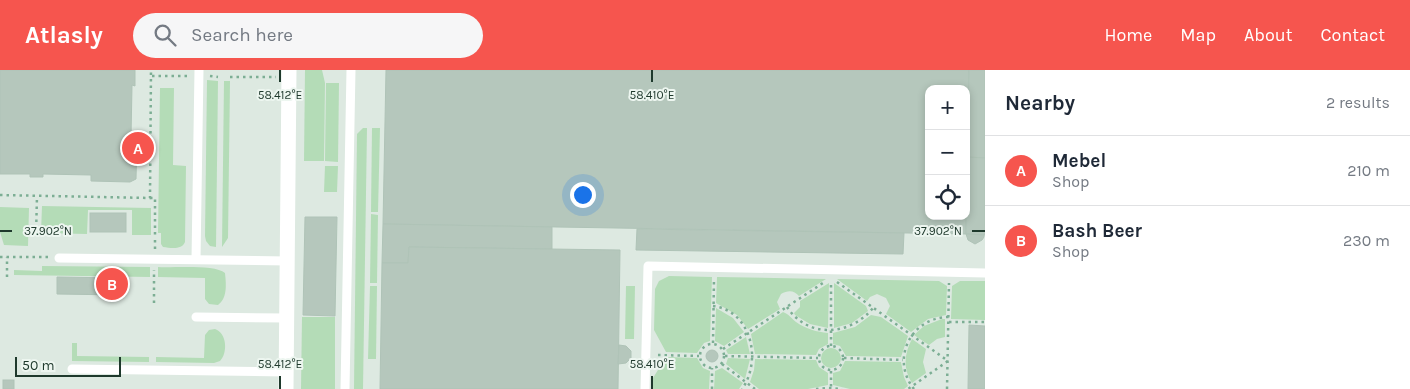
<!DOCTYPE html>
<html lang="en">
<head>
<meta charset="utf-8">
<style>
  :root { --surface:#fff; --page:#f6f6f7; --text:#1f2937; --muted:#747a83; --line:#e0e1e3; --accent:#f6554e }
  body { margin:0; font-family:Karla,sans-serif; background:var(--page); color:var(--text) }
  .controls { position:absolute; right:15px; top:15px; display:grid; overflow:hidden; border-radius:10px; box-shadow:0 2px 8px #0003 }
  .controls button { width:45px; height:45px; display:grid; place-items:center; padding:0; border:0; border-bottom:1px solid var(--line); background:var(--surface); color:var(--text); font:25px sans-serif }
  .scale { position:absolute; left:15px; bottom:12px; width:106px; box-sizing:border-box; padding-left:5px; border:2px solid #1e392c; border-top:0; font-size:14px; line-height:18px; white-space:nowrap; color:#1e392c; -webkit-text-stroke:4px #edf6f0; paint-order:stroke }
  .you { position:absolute; left:582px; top:124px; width:18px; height:18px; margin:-12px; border:4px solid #fff; border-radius:50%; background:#1a73e8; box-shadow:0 0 0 8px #1a73e833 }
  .badge { display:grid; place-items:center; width:32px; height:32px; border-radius:50%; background:var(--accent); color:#fff; font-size:16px; font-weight:700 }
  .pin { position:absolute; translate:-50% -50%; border:2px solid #fff; box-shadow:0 1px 5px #0006 }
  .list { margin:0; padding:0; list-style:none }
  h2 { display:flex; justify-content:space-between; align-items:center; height:65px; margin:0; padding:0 20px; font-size:21px }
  h2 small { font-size:16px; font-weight:400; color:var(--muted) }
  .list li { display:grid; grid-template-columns:32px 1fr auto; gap:15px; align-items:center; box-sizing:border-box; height:70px; padding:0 20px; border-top:1px solid var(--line) }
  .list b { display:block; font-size:19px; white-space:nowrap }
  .list p { margin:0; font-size:16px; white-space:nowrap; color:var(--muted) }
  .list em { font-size:16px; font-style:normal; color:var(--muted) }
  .icon { flex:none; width:28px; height:28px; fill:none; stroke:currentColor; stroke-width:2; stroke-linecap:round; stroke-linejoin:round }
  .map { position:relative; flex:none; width:985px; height:319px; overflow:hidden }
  header { display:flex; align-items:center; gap:30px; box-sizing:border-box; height:70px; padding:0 25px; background:var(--accent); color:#fff }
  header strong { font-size:24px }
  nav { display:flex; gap:28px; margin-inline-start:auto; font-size:18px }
  .search { width:350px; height:45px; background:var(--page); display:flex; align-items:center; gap:12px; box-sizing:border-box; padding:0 18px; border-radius:28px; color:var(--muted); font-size:19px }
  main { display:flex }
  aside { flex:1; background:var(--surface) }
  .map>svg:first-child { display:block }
</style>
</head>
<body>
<header>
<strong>Atlasly</strong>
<div class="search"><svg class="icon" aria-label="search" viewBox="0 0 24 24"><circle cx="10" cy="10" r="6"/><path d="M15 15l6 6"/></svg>Search here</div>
<nav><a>Home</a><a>Map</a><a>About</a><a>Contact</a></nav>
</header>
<main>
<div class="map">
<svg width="985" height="319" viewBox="0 0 985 319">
  <rect width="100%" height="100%" fill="#dde9e1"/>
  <g fill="#b4dcb7">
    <path d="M305,0H322L325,13L324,91H304Z"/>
    <path d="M207,10L218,11L216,177L210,176L206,171L205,166Z"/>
    <path d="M224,11H230L228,168L222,177Z"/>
    <path d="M326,13H339L338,92L325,91Z"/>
    <path d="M160,18H174L173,95L186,96L185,172C182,180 171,178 163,177L161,174V163H158Z"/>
    <path d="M363,58H367L363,319H354L357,64Z"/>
    <path d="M372,58H380L378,142H371Z"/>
    <path d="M325,96H338L337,122H324Z"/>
    <path d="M42,136L151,138V165H132V140H88L87,164L41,163Z"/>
    <path d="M0,137L29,138L28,176L4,175L0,162Z"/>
    <path d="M371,144L378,145L377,213H370Z"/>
    <path d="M42,196L150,197V207L14,205V200L42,201Z"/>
    <path d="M158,197C173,198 215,194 225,203C226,213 228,228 218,235L209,234L205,229V208L158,207Z"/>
    <path d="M669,206L712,207L710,271L704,273L697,283L666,282L654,260L655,219L659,211Z"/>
    <path d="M717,207L826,209L799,226C794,220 788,220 781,224L777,232L780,239L748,259L737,245L716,233Z"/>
    <path d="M837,209L939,211L947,216L946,245L928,249L911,262L886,244L890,236L886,228L877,224L870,227L867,231Z"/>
    <path d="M960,211H985V250L951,249L952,216Z"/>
    <path d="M829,213L828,258L810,254L795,245L794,243L800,237V231Z"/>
    <path d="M834,213L866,236L868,241L852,253L834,258Z"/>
    <path d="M370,216H377L376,289H368Z"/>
    <path d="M626,216H635L634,269H625Z"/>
    <path d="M716,238L733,248L744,262L724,276L715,271Z"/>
    <path d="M783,242C789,244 792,249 796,252C806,259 817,262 828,263V274L819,279L816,285L755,284L751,264Z"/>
    <path d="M871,245L881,247L908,266L901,287L846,286L840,276L833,274V263L855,257Z"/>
    <path d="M302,247H335V319H301Z"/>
    <path d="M942,249H945V267L937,269L929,275L914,265L924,256Z"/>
    <path d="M215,259C227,263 228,283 220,291L214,293L156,292V287L204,288L205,265L209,260Z"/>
    <path d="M746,267L750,284H728L726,280Z"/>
    <path d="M912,269L926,279L923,292L926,303L912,313C903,299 904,284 912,269Z"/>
    <path d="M72,273H77V286L149,287V292L72,291Z"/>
    <circle cx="831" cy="288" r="10"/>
    <path d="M666,287L697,288L703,298L710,301L709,319H653V308Z"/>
    <path d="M728,288L750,289L745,309L726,294Z"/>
    <path d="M755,289L816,290L819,297L828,303V315L808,319H759L750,312L754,300Z"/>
    <path d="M845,291L901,292L904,307L908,316L904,319H850L833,315V303L840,301Z"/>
    <path d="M722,298L743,313L739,319H714L715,301Z"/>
  </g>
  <g fill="#b5c7bc" stroke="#afc3b7">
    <path d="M0,0H135V16L132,15L131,67H137L136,109L130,112L91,111V105L43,104V107H30V104H0Z"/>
    <path d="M386,0H969L966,140V19H929V146H966V164L383,154Z"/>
    <path d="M969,0H985V88L967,87Z"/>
    <path d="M967,87L985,88V165L966,164Z"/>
    <rect x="90" y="143" width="36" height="19"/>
    <path d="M305,147H337L335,246L303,245Z"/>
    <path d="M383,154L552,157V179L409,177L408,193H382Z"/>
    <path d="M637,159L904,163L903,184L636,180Z"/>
    <path d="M966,164L984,165V167L982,170L975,174L968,170Z"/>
    <path d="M409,177L620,180L618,319H380L382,193H408Z"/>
    <path d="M57,207L120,208V225L57,224Z"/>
    <path d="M969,255L985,256V319H968Z"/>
    <path d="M619,275L626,276L631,281V288L626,293L618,294Z"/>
    <circle cx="712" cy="286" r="6"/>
    <rect x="3" y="310" width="11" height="9"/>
  </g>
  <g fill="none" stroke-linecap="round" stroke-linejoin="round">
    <g stroke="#7cae94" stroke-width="2.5" stroke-dasharray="2.5 4" stroke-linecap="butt">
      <path d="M152,6H189"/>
      <path d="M210,6L218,7"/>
      <path d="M230,7H276"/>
      <path d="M0,125L150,128L151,0"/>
      <path d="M150,128H155V166"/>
      <path d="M36,165L37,126"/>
      <path d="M155,179V169"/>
      <path d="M0,187H48"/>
      <path d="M7,207V187"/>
      <path d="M837,212L948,291L908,319"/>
      <path d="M154,233V200"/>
      <path d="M713,236C752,241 762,291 742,319"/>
      <path d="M787,237C808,269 850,266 873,238"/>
      <path d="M949,252H985"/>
      <path d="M713,273L714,209"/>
      <circle cx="712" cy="286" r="12"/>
      <circle cx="831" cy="288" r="12"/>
      <path d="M831,276V211"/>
      <path d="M723,279L826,211"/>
      <path d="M658,285L699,286"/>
      <path d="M725,286L818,288"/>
      <path d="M844,288L903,290"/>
      <path d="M722,294L755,319"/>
      <path d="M831,301V317"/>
      <path d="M712,319V298"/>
      <path d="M816,319L828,318L842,319"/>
      <path d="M914,319C890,289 911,247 949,247"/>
      <path d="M947,319L949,213"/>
    </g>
    <g stroke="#fff" stroke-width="9">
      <path d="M59,188L288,191"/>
      <path d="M196,189L199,0"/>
      <path d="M196,247L287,248"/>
      <path d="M72,299L286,302"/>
      <path d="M345,319L351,0"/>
      <path d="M645,319L648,196L985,203"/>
    </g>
    <path stroke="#fff" stroke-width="15" d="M286,319L289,0"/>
  </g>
  <path fill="none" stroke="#1e392c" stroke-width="2" d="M280,0V12M652,0V12M0,161H12M972,161H985M280,306V319M652,306V319"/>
  <g font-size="12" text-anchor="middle" fill="#1e392c" stroke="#edf6f0" stroke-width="4" stroke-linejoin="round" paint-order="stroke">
    <text x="280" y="29">58.412°E</text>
    <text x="652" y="29">58.410°E</text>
    <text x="938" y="165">37.902°N</text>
    <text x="48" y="165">37.902°N</text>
    <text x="280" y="298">58.412°E</text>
    <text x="652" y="298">58.410°E</text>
  </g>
</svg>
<div class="controls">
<button>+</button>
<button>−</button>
<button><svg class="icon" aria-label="locate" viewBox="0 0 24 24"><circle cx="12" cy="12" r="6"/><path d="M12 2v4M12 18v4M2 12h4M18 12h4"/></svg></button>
</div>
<div class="scale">50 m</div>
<div class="you"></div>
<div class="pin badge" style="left:138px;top:78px">A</div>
<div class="pin badge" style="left:112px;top:214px">B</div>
</div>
<aside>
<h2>Nearby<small>2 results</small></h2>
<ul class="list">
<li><span class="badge">A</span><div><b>Mebel</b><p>Shop</p></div><em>210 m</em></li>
<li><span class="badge">B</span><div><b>Bash Beer</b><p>Shop</p></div><em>230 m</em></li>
</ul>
</aside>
</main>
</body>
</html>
